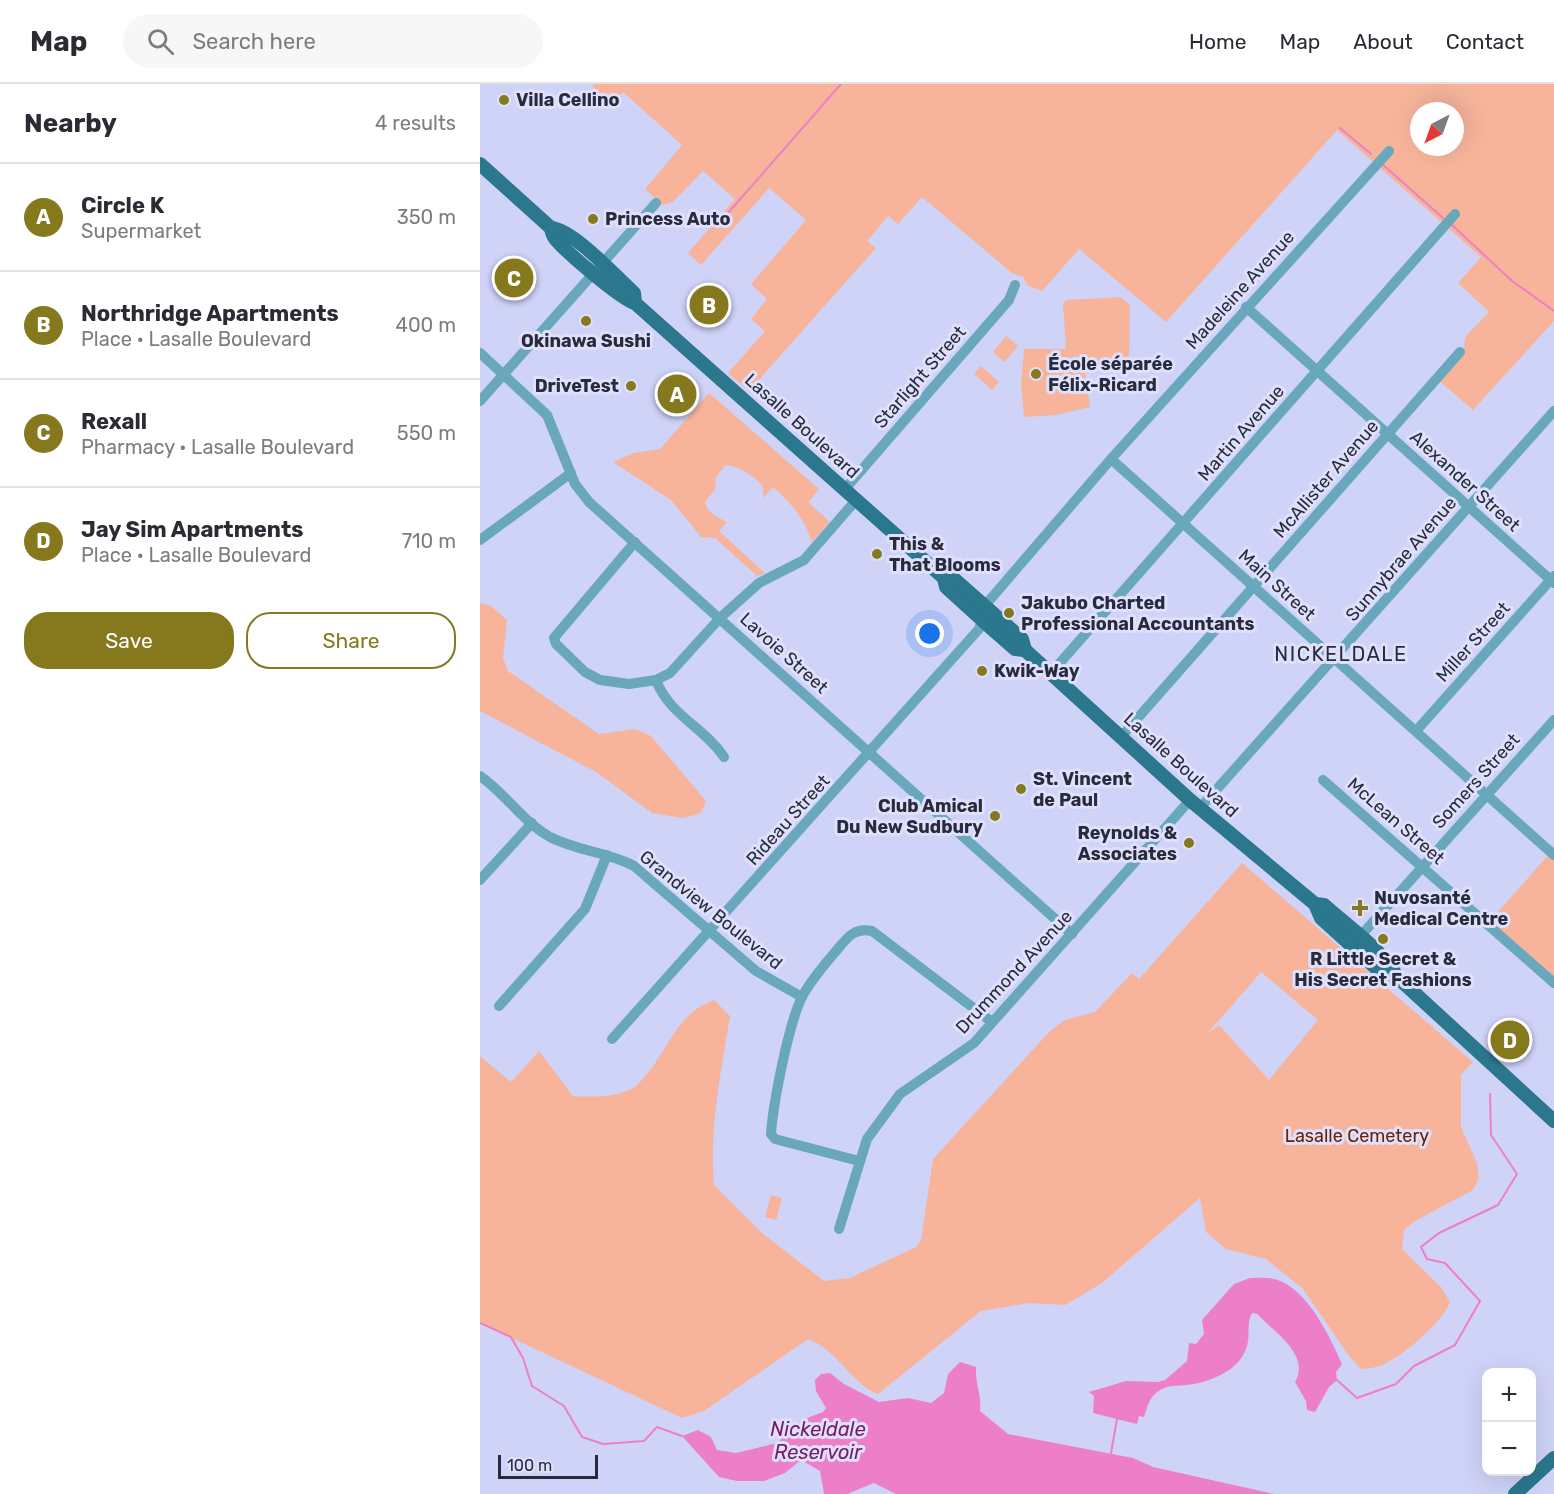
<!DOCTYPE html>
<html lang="en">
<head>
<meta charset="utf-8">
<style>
  :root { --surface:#fff; --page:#f7f7f7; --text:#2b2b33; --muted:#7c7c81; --line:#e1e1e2; --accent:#85781d }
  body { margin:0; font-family:Rubik,sans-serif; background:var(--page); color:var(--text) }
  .controls { position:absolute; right:18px; bottom:18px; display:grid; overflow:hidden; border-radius:12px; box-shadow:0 6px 24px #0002 }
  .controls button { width:54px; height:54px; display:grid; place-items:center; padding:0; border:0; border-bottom:2px solid var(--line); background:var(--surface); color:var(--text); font:30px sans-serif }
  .compass { position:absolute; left:930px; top:18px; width:54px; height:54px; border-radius:50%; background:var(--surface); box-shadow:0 6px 24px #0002; rotate:221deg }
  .scale { position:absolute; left:18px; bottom:15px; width:100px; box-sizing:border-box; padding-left:6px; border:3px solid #292a3c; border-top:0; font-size:16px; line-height:21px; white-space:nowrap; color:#292a3c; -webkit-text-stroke:4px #dee0fc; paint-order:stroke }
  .you { position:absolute; left:450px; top:550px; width:21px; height:21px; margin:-15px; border:4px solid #fff; border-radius:50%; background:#1a73e8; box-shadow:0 0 0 9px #1a73e833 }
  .badge { display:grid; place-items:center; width:39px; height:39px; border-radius:50%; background:var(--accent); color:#fff; font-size:20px; font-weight:700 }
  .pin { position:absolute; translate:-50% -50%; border:3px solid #fff; box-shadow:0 2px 6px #0006 }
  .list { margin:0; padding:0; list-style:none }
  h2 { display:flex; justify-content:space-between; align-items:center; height:78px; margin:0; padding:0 24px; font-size:26px }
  h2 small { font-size:20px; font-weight:400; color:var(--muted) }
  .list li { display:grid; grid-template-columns:39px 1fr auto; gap:18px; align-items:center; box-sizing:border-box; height:108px; padding:0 24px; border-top:2px solid var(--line) }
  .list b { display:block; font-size:22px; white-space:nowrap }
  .list p { margin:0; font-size:20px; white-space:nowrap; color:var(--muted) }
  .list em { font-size:20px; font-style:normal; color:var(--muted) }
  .actions { display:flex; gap:12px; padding:18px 24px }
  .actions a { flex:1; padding:14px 0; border:2px solid var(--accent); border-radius:24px; text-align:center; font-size:21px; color:var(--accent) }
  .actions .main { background:var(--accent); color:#fff }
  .icon { flex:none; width:33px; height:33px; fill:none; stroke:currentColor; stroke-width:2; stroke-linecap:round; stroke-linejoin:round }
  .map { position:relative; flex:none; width:1074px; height:1410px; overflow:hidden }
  header { display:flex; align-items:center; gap:36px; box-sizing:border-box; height:84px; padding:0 30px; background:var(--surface); border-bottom:2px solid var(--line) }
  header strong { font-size:28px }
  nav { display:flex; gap:33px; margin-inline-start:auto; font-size:21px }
  .search { width:420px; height:54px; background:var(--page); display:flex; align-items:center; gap:15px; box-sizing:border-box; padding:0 21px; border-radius:33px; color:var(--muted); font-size:22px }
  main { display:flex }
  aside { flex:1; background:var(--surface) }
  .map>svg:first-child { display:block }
</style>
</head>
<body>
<header>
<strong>Map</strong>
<div class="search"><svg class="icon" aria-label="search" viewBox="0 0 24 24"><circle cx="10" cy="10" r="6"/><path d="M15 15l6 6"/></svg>Search here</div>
<nav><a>Home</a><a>Map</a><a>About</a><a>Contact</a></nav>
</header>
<main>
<aside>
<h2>Nearby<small>4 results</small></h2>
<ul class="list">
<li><span class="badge">A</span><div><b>Circle K</b><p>Supermarket</p></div><em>350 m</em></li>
<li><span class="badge">B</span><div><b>Northridge Apartments</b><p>Place · Lasalle Boulevard</p></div><em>400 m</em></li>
<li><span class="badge">C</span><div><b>Rexall</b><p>Pharmacy · Lasalle Boulevard</p></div><em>550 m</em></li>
<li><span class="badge">D</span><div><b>Jay Sim Apartments</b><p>Place · Lasalle Boulevard</p></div><em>710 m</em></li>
</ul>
<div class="actions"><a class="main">Save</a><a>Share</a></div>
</aside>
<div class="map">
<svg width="1074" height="1410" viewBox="0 0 1074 1410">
  <rect width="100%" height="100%" fill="#cfd3f7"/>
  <g fill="#f7b49b" fill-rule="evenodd">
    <path d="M113,0H1074V237L993,326L957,295L983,266L986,252L1009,228L978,199L1001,173L857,46L686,238L599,165L562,207L547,201L543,193L532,189L442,113L418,140L408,132L387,157L396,164L269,307L248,289L285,247L271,235L287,215L271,200L326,136L289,104L221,181L208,169L255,115L223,87L193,118L182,121L165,105L202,61L143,8L132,20L112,2ZM939,27H975V63H939Z"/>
    <path d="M641,213L650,221L649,280H604L610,323L576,331L544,333L541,300L544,265H586L583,220L586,216Z"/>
    <path d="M526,252L538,262L524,278L513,268Z"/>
    <path d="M501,282L519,298L512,306L494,290Z"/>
    <path d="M229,309L339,405L328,418L350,438L332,458C324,434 312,420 293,403L283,414C283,411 284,407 283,404C279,394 254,379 245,382L235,394L236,404L225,418C227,429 237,433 247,438L239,447L285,489L277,492L235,454L221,453L191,416L133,378L154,369L180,365Z"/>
    <path d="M0,519L11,522L27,536L23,574L28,587L119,650L155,645L171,652L226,717L221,729L203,734L172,729L116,688L0,627Z"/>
    <path d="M1071,768L1074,770V898L1007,840Z"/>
    <path d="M762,779L993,978L981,991V1043L997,1079L999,1094L993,1106L935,1137L924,1146L922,1165L961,1203L970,1218C961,1240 923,1272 900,1282C895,1284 887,1284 881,1285L869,1272L823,1205L786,1175L746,1165L726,1148L720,1114L622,1199L585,1221L549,1219L501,1227L398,1310C370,1299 357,1265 328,1255L224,1327L202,1334L0,1239V972L31,998L59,967L93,1012C113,1013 134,1014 153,1004C158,1002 162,995 166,991C191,962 195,931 234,916L250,932C241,989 229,1043 234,1101L282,1149L344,1197L370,1194L436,1163L441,1156L453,1075L570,947L585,936L615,928L652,889L659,895ZM781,888L838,936L789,996L739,941L727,950Z"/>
    <path d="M291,1111L302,1114L296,1136L285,1133Z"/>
  </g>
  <g fill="#ed7fc9">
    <path d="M770,1194C778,1194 790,1193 798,1196C829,1208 849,1251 862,1280L856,1288L857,1296L849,1303L835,1328L827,1326L826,1317L815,1298C831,1271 794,1248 777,1230L772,1229C764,1244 775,1258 759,1277C749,1289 728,1298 713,1300C701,1303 688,1299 677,1308C669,1314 667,1324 664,1333L659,1332L657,1340L613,1329L614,1312L609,1308L646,1297L678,1298L685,1296L707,1277L709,1259L716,1260L724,1250L722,1236L754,1200Z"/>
    <path d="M480,1278L496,1283C495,1299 502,1312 500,1327L528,1350L653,1374L673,1383L794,1410H416L394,1399L367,1410H344L340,1387L321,1376L305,1389L284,1397H257L239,1393L202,1352L218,1346L231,1353L237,1366L256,1369L297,1359L322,1336L343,1328L346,1324L336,1307L335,1296L341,1290L350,1289L364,1300L399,1318L428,1314L451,1319L464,1309L468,1290Z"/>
  </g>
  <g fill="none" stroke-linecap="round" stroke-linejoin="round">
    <g stroke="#ed7fc9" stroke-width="2">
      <path d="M860,44L891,70"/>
      <path d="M902,80L963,134"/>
      <path d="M248,129L361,0"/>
      <path d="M971,140L1032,197L1074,227"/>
      <path d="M0,1239L31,1253L43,1274L52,1302L84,1322L102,1353L123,1360L164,1357L177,1343L202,1352"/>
      <path d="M857,1296L877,1314L916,1300L934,1282L975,1261L1000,1217L965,1179L947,1175L941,1163L959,1149L1018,1121L1037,1090L1011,1051L1010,1010"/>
      <path d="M631,1369L637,1335"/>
    </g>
    <g stroke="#68a7bc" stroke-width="10">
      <path d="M766,223L1074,499"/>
      <path d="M0,269L67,331L95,400L109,418L592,850"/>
      <path d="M0,317L176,119"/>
      <path d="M631,375L1074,771"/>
      <path d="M365,405L529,216L535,201"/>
      <path d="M0,456L91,389"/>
      <path d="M155,458L74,554L76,560L105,588L120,596L149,600L176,596L190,589L240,534L279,499L324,476L377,415"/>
      <path d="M571,589L975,130"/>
      <path d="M176,596C189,631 224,643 244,673"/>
      <path d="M936,647L1074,492"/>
      <path d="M641,653L980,268"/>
      <path d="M0,692C25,709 43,738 70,753C97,767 128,768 154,782L276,887L322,913"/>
      <path d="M843,696L1074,899"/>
      <path d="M720,724L1074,327"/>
      <path d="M0,796L52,739"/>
      <path d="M876,857L1074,636"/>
      <path d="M19,922L105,825L127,771"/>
      <path d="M132,955L499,545L508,518L631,375L909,67"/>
      <path d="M379,1077L295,1055L291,1050C293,1020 309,937 323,911C332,895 344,881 356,867C367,854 374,843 392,847L512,938"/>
      <path d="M359,1145L387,1055L420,1010L494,959L710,716"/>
    </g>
    <g stroke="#2a778e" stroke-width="14">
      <path d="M0,80L71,144C71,146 73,152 74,153C82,165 141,215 155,219L464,494L466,503L510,543L535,565L545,566"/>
      <path d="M71,144C94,146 135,192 154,209L155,219"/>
      <path d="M464,494H473L542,555L545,566L710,716L835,820L841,834L906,893H917"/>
      <path d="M835,820L844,821C866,841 905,868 917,893L1074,1037"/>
      <path d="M1035,1410L1074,1374"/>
    </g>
  </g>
  <g fill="#85781d" stroke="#dee0fc" stroke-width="2">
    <circle cx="24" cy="16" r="6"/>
    <circle cx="113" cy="135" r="6"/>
    <circle cx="106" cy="237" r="6"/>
    <circle cx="556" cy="290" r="6"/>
    <circle cx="151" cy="302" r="6"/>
    <circle cx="397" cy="470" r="6"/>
    <circle cx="529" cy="529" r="6"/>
    <circle cx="502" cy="587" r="6"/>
    <circle cx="541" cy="705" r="6"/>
    <circle cx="515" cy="732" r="6"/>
    <circle cx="709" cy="759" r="6"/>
    <path d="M877 815h6v6h6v6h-6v6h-6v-6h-6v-6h6z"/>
    <circle cx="903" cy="855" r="6"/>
  </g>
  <g text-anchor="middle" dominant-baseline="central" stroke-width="6" stroke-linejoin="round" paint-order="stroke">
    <g font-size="18" font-weight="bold" fill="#292a3c" stroke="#dee0fc" text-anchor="start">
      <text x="36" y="16">Villa Cellino</text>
      <text x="125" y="135">Princess Auto</text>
      <text x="106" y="257" text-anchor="middle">Okinawa Sushi</text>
      <text x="568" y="280">École séparée<tspan x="568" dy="21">Félix-Ricard</tspan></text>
      <text x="139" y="302" text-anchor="end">DriveTest</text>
      <text x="409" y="460">This &amp;<tspan x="409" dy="21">That Blooms</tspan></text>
      <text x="541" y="519">Jakubo Charted<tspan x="541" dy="21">Professional Accountants</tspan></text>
      <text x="514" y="587">Kwik-Way</text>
      <text x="553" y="695">St. Vincent<tspan x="553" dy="21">de Paul</tspan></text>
      <text x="503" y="722" text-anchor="end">Club Amical<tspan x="503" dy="21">Du New Sudbury</tspan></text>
      <text x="697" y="749" text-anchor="end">Reynolds &amp;<tspan x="697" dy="21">Associates</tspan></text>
      <text x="894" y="814">Nuvosanté<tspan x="894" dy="21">Medical Centre</tspan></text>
      <text x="903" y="875" text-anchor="middle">R Little Secret &amp;<tspan x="903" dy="21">His Secret Fashions</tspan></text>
    </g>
    <g font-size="18" fill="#292a3c" stroke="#dee0fc">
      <text transform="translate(760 206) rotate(-48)">Madeleine Avenue</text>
      <text transform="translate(440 293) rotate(-49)">Starlight Street</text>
      <text transform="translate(322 342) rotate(42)">Lasalle Boulevard</text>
      <text transform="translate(761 349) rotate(-49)">Martin Avenue</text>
      <text transform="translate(846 395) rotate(-49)">McAllister Avenue</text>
      <text transform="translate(985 397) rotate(42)">Alexander Street</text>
      <text transform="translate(921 475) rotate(-49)">Sunnybrae Avenue</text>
      <text transform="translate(797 501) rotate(42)">Main Street</text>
      <text transform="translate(993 558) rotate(-48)">Miller Street</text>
      <text transform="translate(304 569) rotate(42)">Lavoie Street</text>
      <text transform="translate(701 681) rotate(42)">Lasalle Boulevard</text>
      <text transform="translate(996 697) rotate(-48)">Somers Street</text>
      <text transform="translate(308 736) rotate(-48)">Rideau Street</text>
      <text transform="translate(916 737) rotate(41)">McLean Street</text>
      <text transform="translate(231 826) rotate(39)">Grandview Boulevard</text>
      <text transform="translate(534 888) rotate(-47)">Drummond Avenue</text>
    </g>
    <g font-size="18" fill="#6b2000" stroke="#dee0fc">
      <text x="877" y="1052">Lasalle Cemetery</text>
    </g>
    <g font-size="20" letter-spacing="1.5" fill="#292a3c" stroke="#dee0fc">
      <text x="861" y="570">NICKELDALE</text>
    </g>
    <g font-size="20" font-style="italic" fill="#7a1961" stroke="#dee0fc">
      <text x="338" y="1345">Nickeldale<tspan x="338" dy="23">Reservoir</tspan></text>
    </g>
  </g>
</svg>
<div class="controls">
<button>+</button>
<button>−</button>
</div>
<svg class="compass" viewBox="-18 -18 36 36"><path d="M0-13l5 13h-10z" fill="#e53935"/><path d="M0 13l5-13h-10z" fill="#7c7c81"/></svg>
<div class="scale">100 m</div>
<div class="you"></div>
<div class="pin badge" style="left:197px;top:310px">A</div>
<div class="pin badge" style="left:229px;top:221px">B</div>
<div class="pin badge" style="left:34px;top:194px">C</div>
<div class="pin badge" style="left:1030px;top:956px">D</div>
</div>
</main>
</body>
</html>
